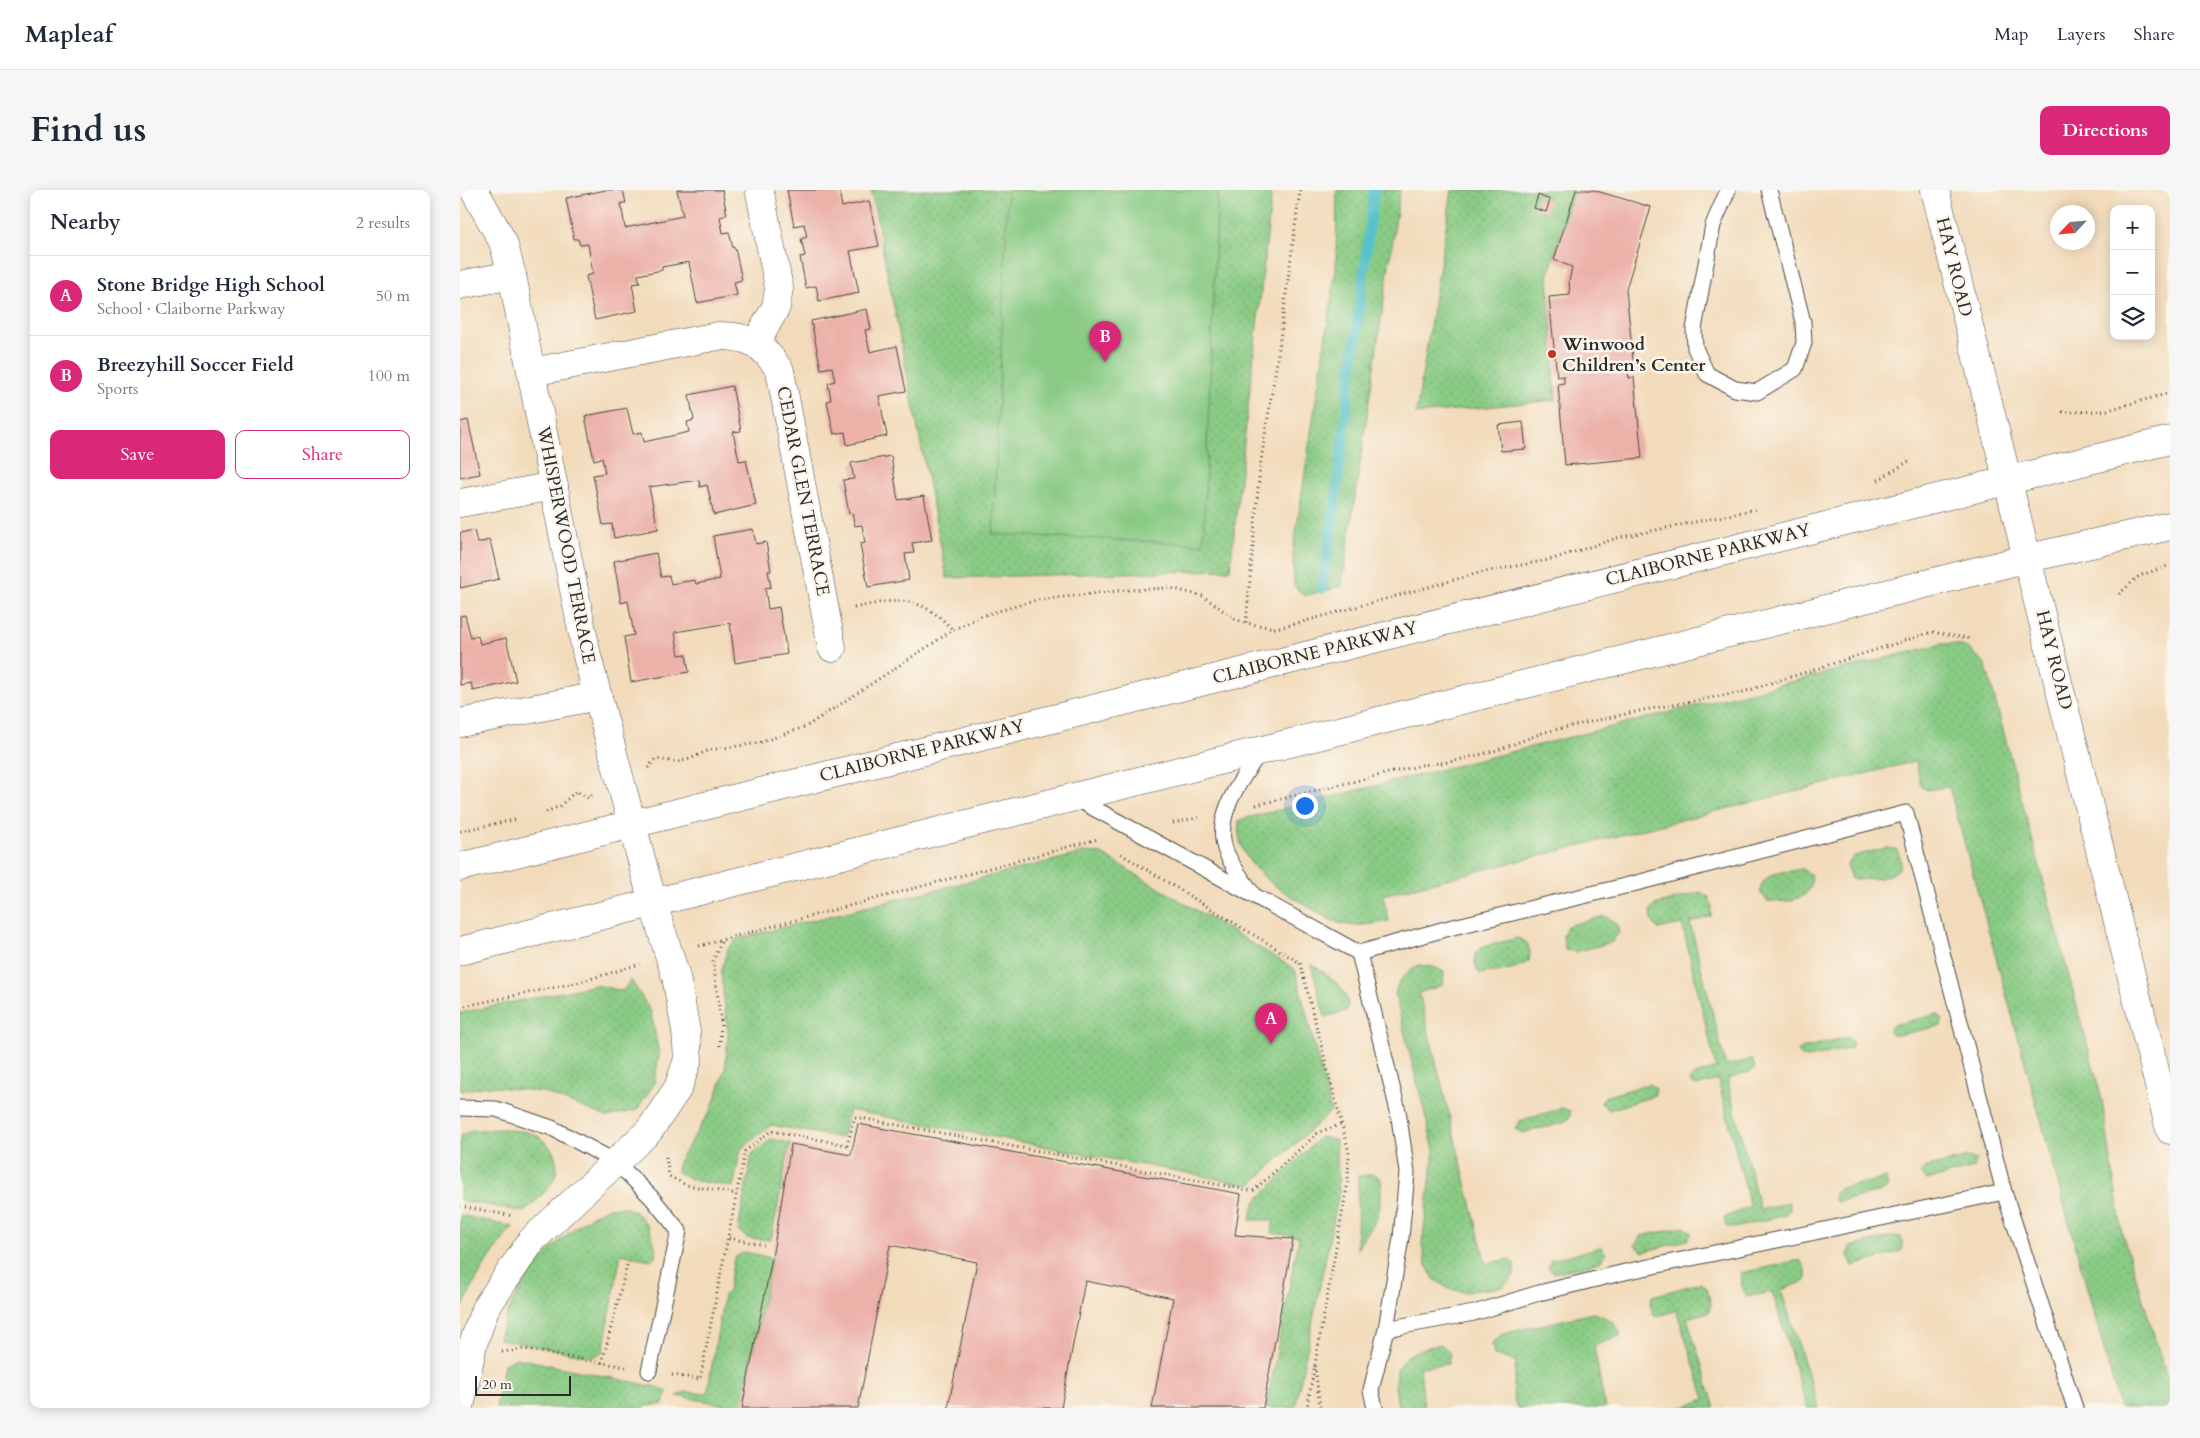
<!DOCTYPE html>
<html lang="en">
<head>
<meta charset="utf-8">
<style>
  :root { --surface:#fff; --page:#f6f6f7; --text:#1f2937; --muted:#747a83; --line:#e0e1e3; --accent:#db2777 }
  body { margin:0; font-family:Cardo,serif; background:var(--page); color:var(--text) }
  .controls { position:absolute; right:15px; top:15px; display:grid; overflow:hidden; border-radius:10px; box-shadow:0 2px 12px #0003 }
  .controls button { width:45px; height:45px; display:grid; place-items:center; padding:0; border:0; border-bottom:1px solid var(--line); background:var(--surface); color:var(--text); font:25px sans-serif }
  .compass { position:absolute; left:1590px; top:15px; width:45px; height:45px; border-radius:50%; background:var(--surface); box-shadow:0 2px 12px #0003; rotate:244deg }
  .scale { position:absolute; left:15px; bottom:12px; width:96px; box-sizing:border-box; padding-left:5px; border:2px solid #2b2b2b; border-top:0; font-size:14px; line-height:18px; white-space:nowrap; color:#2b2b2b; -webkit-text-stroke:4px #fbf7ec; paint-order:stroke }
  .you { position:absolute; left:844px; top:615px; width:18px; height:18px; margin:-12px; border:4px solid #fff; border-radius:50%; background:#1a73e8; box-shadow:0 0 0 8px #1a73e833 }
  .badge { display:grid; place-items:center; width:32px; height:32px; border-radius:50%; background:var(--accent); color:#fff; font-size:16px; font-weight:700 }
  .pin { position:absolute; translate:-50% -41px; filter:drop-shadow(0 1px 2px #0008) }
  .pin::after { content:''; position:absolute; top:26px; width:18px; height:15px; background:inherit; clip-path:polygon(0 0,100% 0,50% 100%) }
  .list { margin:0; padding:0; list-style:none }
  h2 { display:flex; justify-content:space-between; align-items:center; height:65px; margin:0; padding:0 20px; font-size:21px }
  h2 small { font-size:16px; font-weight:400; color:var(--muted) }
  .list li { display:grid; grid-template-columns:32px 1fr auto; gap:15px; align-items:center; box-sizing:border-box; height:80px; padding:0 20px; border-top:1px solid var(--line) }
  .list b { display:block; font-size:19px; white-space:nowrap }
  .list p { margin:0; font-size:16px; white-space:nowrap; color:var(--muted) }
  .list em { font-size:16px; font-style:normal; color:var(--muted) }
  .actions { display:flex; gap:10px; padding:15px 20px }
  .actions a { flex:1; padding:11px 0; border:1px solid var(--accent); border-radius:10px; text-align:center; font-size:18px; color:var(--accent) }
  .actions .main { background:var(--accent); color:#fff }
  .icon { flex:none; width:28px; height:28px; fill:none; stroke:currentColor; stroke-width:2; stroke-linecap:round; stroke-linejoin:round }
  .map { position:relative; flex:none; width:1710px; height:1218px; overflow:hidden; border-radius:10px }
  header { display:flex; align-items:center; gap:30px; box-sizing:border-box; height:70px; padding:0 25px; background:var(--surface); border-bottom:1px solid var(--line) }
  header strong { font-size:24px }
  nav { display:flex; gap:28px; margin-inline-start:auto; font-size:18px }
  .intro { display:flex; align-items:center; justify-content:space-between; box-sizing:border-box; height:120px; padding:0 30px }
  h1 { margin:0; font-size:35px }
  .button { padding:12px 22px; border-radius:10px; background:var(--accent); color:#fff; font-size:18px; font-weight:700 }
  main { display:flex; gap:30px; padding:0 30px }
  aside { flex:1; background:var(--surface); border-radius:10px; box-shadow:0 2px 12px #0003 }
  .map>svg:first-child { display:block }
</style>
</head>
<body>
<header>
<strong>Mapleaf</strong>
<nav><a>Map</a><a>Layers</a><a>Share</a></nav>
</header>
<div class="intro"><h1>Find us</h1><a class="button">Directions</a></div>
<main>
<aside>
<h2>Nearby<small>2 results</small></h2>
<ul class="list">
<li><span class="badge">A</span><div><b>Stone Bridge High School</b><p>School · Claiborne Parkway</p></div><em>50 m</em></li>
<li><span class="badge">B</span><div><b>Breezyhill Soccer Field</b><p>Sports</p></div><em>100 m</em></li>
</ul>
<div class="actions"><a class="main">Save</a><a>Share</a></div>
</aside>
<div class="map">
<svg width="1710" height="1218" viewBox="0 0 1710 1218">
  <defs>
    <pattern id="grass-dots" width="8" height="8" patternUnits="userSpaceOnUse" patternTransform="scale(1.25)"><rect width="8" height="8" fill="#89cb84"/><path d="M2 2h.1M6 6h.1" fill="none" stroke="#76ae72" stroke-width="1.8" stroke-linecap="round"/></pattern>
  </defs>
  <rect width="100%" height="100%" fill="#fbf7ec"/>
  <filter id="ink" filterUnits="userSpaceOnUse"><feTurbulence type="fractalNoise" baseFrequency=".02" numOctaves="2"/><feDisplacementMap in="SourceGraphic" scale="10" xChannelSelector="R" yChannelSelector="G"/><feConvolveMatrix kernelMatrix="1 2 1 2 8 2 1 2 1" color-interpolation-filters="sRGB"/></filter>
  <filter id="wash" filterUnits="userSpaceOnUse"><feTurbulence type="fractalNoise" baseFrequency=".0096" numOctaves="4" result="noise"/><feDisplacementMap in="SourceGraphic" scale="20" xChannelSelector="R" yChannelSelector="G"/><feGaussianBlur stdDeviation="1.12" result="paint"/><feColorMatrix in="noise" values="0 0 0 0 0 0 0 0 0 0 0 0 0 0 0 0 0 1.4 0 .05"/><feComposite in="paint" operator="in"/></filter>
  <g filter="url(#wash)">
    <rect width="100%" height="100%" fill="#f2dbbb"/>
    <g fill="url(#grass-dots)" stroke="#5a7b58">
      <path d="M411,0H812L770,380L487,388Z"/>
      <path d="M877,0H940L882,396L844,406L834,396L833,361L876,79Z"/>
      <path d="M992,0H1114L1088,87L1096,210L956,224Z"/>
      <path d="M1482,454C1504,453 1512,459 1526,476L1642,910L1662,1043L1710,1196V1218H1660L1489,597L1466,600L1461,596L1456,571L923,705L929,731C913,734 899,737 883,734C872,732 859,722 849,717C817,698 773,674 779,630Z"/>
      <path d="M1426,658L1436,659C1456,688 1410,691 1391,689L1387,675L1394,666Z"/>
      <path d="M627,662L642,664L835,779L871,921L790,995L389,920L382,948L311,935L281,959L273,997L232,990L217,982L218,972L252,918L265,880L268,843L261,783L267,760L277,749Z"/>
      <path d="M1342,679L1351,685C1357,709 1325,714 1307,711L1300,702C1303,680 1323,683 1342,679Z"/>
      <path d="M1240,702L1248,706L1252,716L1251,726L1230,733L1266,876L1292,869L1295,878L1290,882L1267,889L1300,1020L1329,1012L1330,1020L1325,1025L1274,1038L1266,1036L1264,1028L1290,1016L1258,890L1236,896L1230,892L1232,886L1256,878L1222,734L1198,739L1192,731L1190,721L1195,715Z"/>
      <path d="M1145,726L1156,733L1159,742L1152,752L1116,762L1105,760L1103,746L1107,736Z"/>
      <path d="M1058,748L1067,753L1070,762L1069,771C1054,780 1037,783 1019,783L1015,774V764L1022,757Z"/>
      <path d="M851,774C864,782 895,802 886,821L865,827Z"/>
      <path d="M959,775L974,777L984,782L983,795L959,803L1026,1074L1048,1069L1054,1074V1086L1043,1097L1004,1102L989,1099L974,1089L966,1075L962,1055L974,960L935,805C938,789 945,783 959,775Z"/>
      <path d="M171,790L191,822L199,865L194,894L177,920L147,927L83,902L27,896L0,901V823L136,795L163,801Z"/>
      <path d="M1477,824L1483,829L1481,836L1438,845L1432,844L1428,840L1433,835Z"/>
      <path d="M1388,847L1393,852L1391,858L1349,868L1342,867L1338,862L1343,858Z"/>
      <path d="M1189,894L1196,899L1194,906L1149,920L1141,913L1144,907Z"/>
      <path d="M1102,918L1110,921V927L1103,933L1063,943L1055,939L1059,931Z"/>
      <path d="M45,939C55,941 68,941 76,945C96,957 104,978 89,997C82,1006 72,1014 64,1022L0,1010V946L13,940Z"/>
      <path d="M860,947L876,950L879,1003L835,1218H806L839,1047L812,1043L813,1030H790L795,1012Z"/>
      <path d="M311,949L330,953L311,1050L287,1048L278,1040L292,964Z"/>
      <path d="M1508,967L1516,970L1514,978L1467,990L1460,984L1464,978Z"/>
      <path d="M914,984L921,989C922,1004 921,1021 913,1035C907,1045 901,1049 897,1061L898,986Z"/>
      <path d="M1426,988L1428,997L1422,1002L1376,1012L1374,1004L1378,999Z"/>
      <path d="M147,1018C152,1018 162,1016 167,1018C186,1025 193,1046 197,1064L191,1070L161,1064L143,1162L132,1167L39,1149C51,1097 99,1040 147,1018Z"/>
      <path d="M0,1025L53,1037C31,1063 13,1092 0,1124Z"/>
      <path d="M1224,1037L1232,1043L1227,1050L1183,1062L1175,1055L1181,1046Z"/>
      <path d="M1434,1046L1441,1047L1443,1058L1440,1062L1393,1076L1388,1065L1390,1057Z"/>
      <path d="M1141,1057L1146,1064L1140,1072L1093,1083L1088,1077L1091,1070Z"/>
      <path d="M284,1062L312,1068L282,1218L217,1206L225,1202L247,1204L264,1105L268,1101L274,1068Z"/>
      <path d="M1340,1070L1346,1080V1091L1321,1100L1359,1218H1347L1312,1102L1287,1107L1282,1096L1281,1083Z"/>
      <path d="M1240,1093L1247,1098L1251,1114L1249,1122L1227,1128L1255,1218H1222L1245,1209L1216,1120L1199,1126L1194,1125L1190,1114L1192,1106Z"/>
      <path d="M1133,1123C1147,1127 1155,1131 1161,1145L1134,1156L1145,1218H1057L1053,1207L1056,1171L1034,1165L1032,1153L1042,1144Z"/>
      <path d="M981,1154L990,1163L988,1174L960,1177L964,1218H938C938,1210 935,1202 935,1194C935,1164 958,1160 981,1154Z"/>
      <path d="M56,1168L201,1198L207,1201L203,1214L185,1216L184,1218H36L44,1174Z"/>
    </g>
    <path fill="#89cb84" stroke="#5a7b58" d="M548,0H758L743,354L533,344Z"/>
    <g fill="none" stroke-linecap="round" stroke-linejoin="round">
      <path stroke="#56c3cc" stroke-width="10" d="M862,399L875,314L914,0"/>
    </g>
    <g id="blocks">
      <g fill="#ecb2aa">
        <path d="M146,0H163L166,13H161L165,38L223,26L217,0H262L267,25L260,27L263,43L269,42L273,58H275L282,90L274,92L277,105L237,113L229,72L202,77V80L178,85L180,93L172,94L177,121L135,130L126,86L133,84L128,54L120,55L118,49H114L106,8Z"/>
        <path d="M327,0H379L382,17L409,11L419,56L390,61L399,103L359,111L356,96L346,98L340,67L345,66L341,49L347,47L344,34L334,36Z"/>
        <path d="M1116,0H1133L1191,17L1166,99L1174,179L1168,180L1169,188L1174,187L1182,268L1105,275L1098,194L1104,193V186L1097,187L1089,107L1110,105L1109,91L1112,77L1094,70Z"/>
        <path d="M1078,5L1090,10L1086,22L1074,18Z"/>
        <path d="M407,119L411,139L405,140L410,162L437,156L446,201L419,206L427,246L387,255L385,242L374,244L367,211L371,210L368,193L375,191L372,177L361,179L351,131Z"/>
        <path d="M272,196L281,241L273,242L279,271L286,270L296,315L254,325L247,295L240,297L239,290L189,297L198,339L154,348L152,334L143,335L133,285L145,283L142,268L134,270L125,226L167,218L173,244L182,242L184,252L229,242L227,232L234,230L229,205Z"/>
        <path d="M8,230L20,284L0,288V232Z"/>
        <path d="M1063,232L1066,259L1041,261L1038,235Z"/>
        <path d="M431,266L438,310L464,306L472,350L452,353L454,363L445,364L449,390L408,397L400,354L405,353L402,335L395,336L392,323L389,324L383,290L394,289L391,273Z"/>
        <path d="M293,339L296,354L306,352L311,381H308L311,397L305,398L308,419L319,417L327,464L275,473L270,433L215,442L219,465L226,464L229,482L171,492L164,447L174,445L168,411L161,413L154,371L196,363L201,387L209,386L211,394L235,390L236,394L260,389L253,346Z"/>
        <path d="M14,340L17,353L30,350L39,389L0,398V343Z"/>
        <path d="M5,425L11,448L18,446L20,454L46,448L56,491L13,501L11,493L0,495V426Z"/>
        <path d="M398,934L781,1004L775,1045L833,1049L803,1218H692L713,1108L625,1091L601,1218H488L517,1072L430,1055L398,1218H282L312,1068L331,954L391,965Z"/>
      </g>
    </g>
  </g>
  <g filter="url(#ink)">
    <use href="#blocks" fill-opacity="0" stroke="#494541" stroke-width="1"/>
    <g fill="none" stroke-linecap="round" stroke-linejoin="round">
      <g stroke="#494541" stroke-width="17">
        <g id="service">
          <path d="M1268,0L1253,35L1234,139L1235,158L1247,184L1275,199L1297,202L1335,179L1344,153L1343,132L1309,0"/>
          <path d="M615,608L899,763L938,921L947,982L941,1048L926,1139L911,1200L915,1218"/>
          <path d="M792,703C784,691 773,678 767,664C751,628 781,590 800,562"/>
          <path d="M899,763L989,738L1165,696L1446,623L1544,1002L1615,1218"/>
          <path d="M0,918L36,919L92,938L156,972L192,1008L219,1041L189,1181"/>
          <path d="M926,1139L1014,1123L1079,1103L1165,1082L1544,1002"/>
        </g>
      </g>
      <g stroke="#494541" stroke-width="29">
        <g id="minor">
          <path d="M0,95L52,85"/>
          <path d="M296,153L316,117L319,98L300,3"/>
          <path d="M72,182L258,146C290,146 303,154 320,181L372,458"/>
          <path d="M0,313L94,296"/>
          <path d="M0,533L138,506"/>
          <path d="M0,1217L13,1154L25,1119L72,1050L189,941L218,898L228,869L226,841L216,787L193,713L127,466L52,85L43,52L14,0"/>
        </g>
      </g>
      <g stroke="#494541" stroke-width="29">
        <path id="tertiary" d="M1475,0L1710,940"/>
      </g>
      <g stroke="#494541" stroke-width="29">
        <g id="secondary">
          <path d="M0,677L1710,250"/>
          <path d="M0,761L1569,368L1710,336"/>
        </g>
      </g>
      <g stroke="#494541" stroke-width="3" stroke-dasharray="1 4" stroke-linecap="butt">
        <path d="M840,0L817,171L800,277L786,433L815,438L831,435L1019,383L1093,369L1157,348L1298,319"/>
        <path d="M1602,222L1644,221L1710,203"/>
        <path d="M1418,290L1452,269"/>
        <path d="M1659,404L1679,386L1710,375"/>
        <path d="M394,418C440,408 458,404 493,440"/>
        <path d="M188,578L195,569L217,572L230,569L249,560L299,553L347,536L493,440L521,426L577,410L666,400L710,398L743,406L775,429L786,433"/>
        <path d="M796,615L962,575L990,572L1038,560L1085,542L1184,520L1283,502L1472,442L1512,449"/>
        <path d="M86,622L100,616L116,601L128,608L133,605"/>
        <path d="M713,633L741,627"/>
        <path d="M0,641L58,629"/>
        <path d="M661,664L840,773L889,962L888,992L847,1218"/>
        <path d="M239,756L638,649"/>
        <path d="M0,817L120,792L180,774"/>
        <path d="M260,856L261,832L253,771L262,750"/>
        <path d="M206,967L209,986L226,995L277,1004"/>
        <path d="M0,1016L53,1026"/>
        <path d="M269,1048L304,1055"/>
        <path d="M42,1162L64,1159L166,1177"/>
        <path d="M142,1173L168,1071"/>
        <path d="M855,1176L860,1218"/>
        <path d="M212,1185L240,1189L285,961L311,941L387,955L395,927L793,1001L859,942L882,934"/>
      </g>
      <use href="#service" stroke="#fff" stroke-width="15"/>
      <use href="#minor" stroke="#fff" stroke-width="28"/>
      <use href="#tertiary" stroke="#fff" stroke-width="28"/>
      <use href="#secondary" stroke="#fff" stroke-width="28"/>
    </g>
  </g>
  <circle fill="#c8321e" stroke="#fbf7ec" stroke-width="2" cx="1092" cy="164" r="5"/>
  <g text-anchor="middle" dominant-baseline="central" stroke-width="5" stroke-linejoin="round" paint-order="stroke">
    <g font-size="18" fill="#2b2b2b" stroke="#fbf7ec">
      <text transform="translate(1494 77) rotate(76)">HAY ROAD</text>
      <text transform="translate(343 301) rotate(79)">CEDAR GLEN TERRACE</text>
      <text transform="translate(106 355) rotate(79)">WHISPERWOOD TERRACE</text>
      <text transform="translate(1248 365) rotate(-14)">CLAIBORNE PARKWAY</text>
      <text transform="translate(855 463) rotate(-14)">CLAIBORNE PARKWAY</text>
      <text transform="translate(1594 470) rotate(76)">HAY ROAD</text>
      <text transform="translate(462 561) rotate(-14)">CLAIBORNE PARKWAY</text>
    </g>
    <g font-size="18" font-weight="bold" fill="#2b2b2b" stroke="#fbf7ec" text-anchor="start">
      <text x="1102" y="154">Winwood<tspan x="1102" dy="21">Children’s Center</tspan></text>
    </g>
  </g>
</svg>
<div class="controls">
<button>+</button>
<button>−</button>
<button><svg class="icon" aria-label="layers" viewBox="0 0 24 24"><path d="M12 4l9 5-9 5-9-5zM3 14l9 5 9-5"/></svg></button>
</div>
<svg class="compass" viewBox="-18 -18 36 36"><path d="M0-13l5 13h-10z" fill="#e53935"/><path d="M0 13l5-13h-10z" fill="#747a83"/></svg>
<div class="scale">20 m</div>
<div class="you"></div>
<div class="pin badge" style="left:811px;top:854px">A</div>
<div class="pin badge" style="left:645px;top:172px">B</div>
</div>
</main>
</body>
</html>
